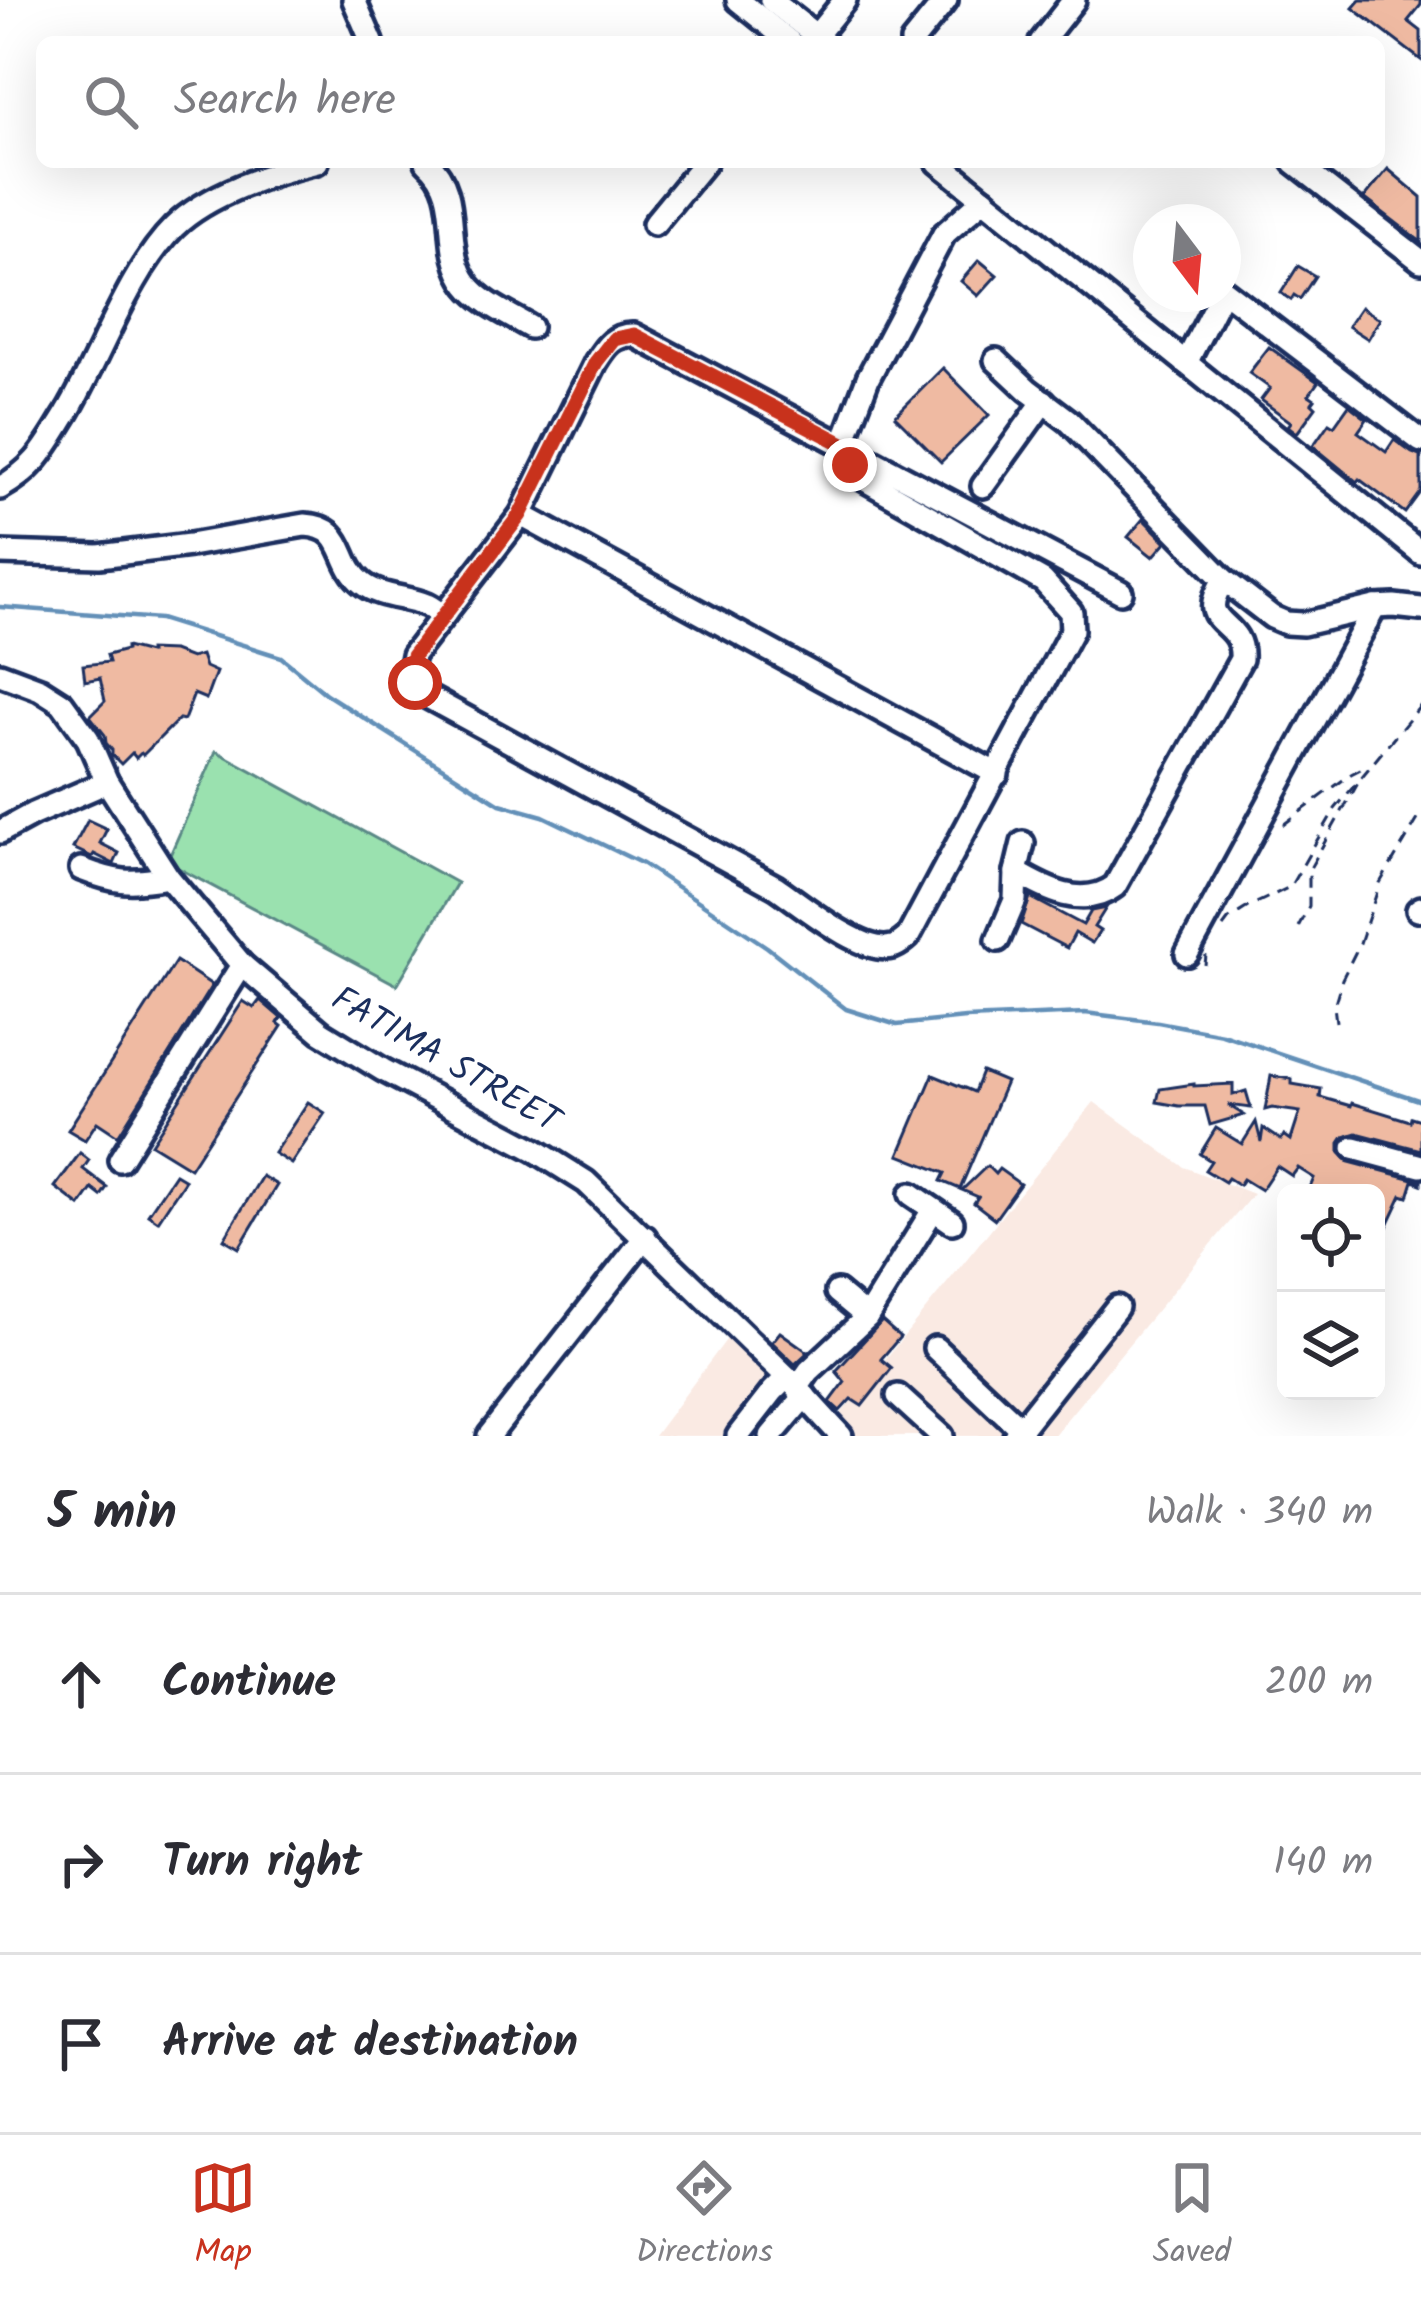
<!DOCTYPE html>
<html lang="en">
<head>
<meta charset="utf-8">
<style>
  :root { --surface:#fff; --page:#f2f2f3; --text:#2b2b33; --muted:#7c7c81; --line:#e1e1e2; --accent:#c8321e }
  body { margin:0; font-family:Kalam,sans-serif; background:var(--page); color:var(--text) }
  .controls { position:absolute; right:36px; bottom:36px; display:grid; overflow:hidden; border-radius:18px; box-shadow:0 12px 48px #0002 }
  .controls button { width:108px; height:108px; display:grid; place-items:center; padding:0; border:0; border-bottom:3px solid var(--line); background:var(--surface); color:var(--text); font:60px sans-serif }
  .compass { position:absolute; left:1133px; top:204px; width:108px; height:108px; border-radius:50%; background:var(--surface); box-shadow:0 12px 48px #0002; rotate:164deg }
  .stop { position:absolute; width:36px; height:36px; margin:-27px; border:9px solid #c8321e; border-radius:50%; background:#fff }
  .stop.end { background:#c8321e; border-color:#fff; box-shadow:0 3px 12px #0008 }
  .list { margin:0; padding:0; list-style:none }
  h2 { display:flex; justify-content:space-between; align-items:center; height:156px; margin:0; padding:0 48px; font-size:51px }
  h2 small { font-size:39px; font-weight:400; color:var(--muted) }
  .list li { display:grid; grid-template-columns:78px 1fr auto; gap:36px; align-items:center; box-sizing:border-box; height:180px; padding:0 48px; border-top:3px solid var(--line) }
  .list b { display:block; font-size:45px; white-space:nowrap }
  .list em { font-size:39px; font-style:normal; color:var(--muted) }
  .icon { flex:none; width:66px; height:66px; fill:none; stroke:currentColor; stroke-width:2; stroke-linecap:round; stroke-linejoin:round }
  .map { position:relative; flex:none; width:1421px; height:1436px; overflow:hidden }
  .search { position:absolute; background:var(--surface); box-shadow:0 12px 48px #0002; left:36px; right:36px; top:36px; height:132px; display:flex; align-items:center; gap:30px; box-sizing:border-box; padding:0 42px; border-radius:18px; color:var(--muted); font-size:45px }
  .sheet { height:696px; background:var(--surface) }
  nav { display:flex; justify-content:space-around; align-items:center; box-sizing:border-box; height:168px; border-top:3px solid var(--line); background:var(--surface); font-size:33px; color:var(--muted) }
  nav a { display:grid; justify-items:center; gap:6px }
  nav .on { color:var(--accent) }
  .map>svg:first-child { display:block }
</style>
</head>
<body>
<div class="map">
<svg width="1421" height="1436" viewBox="0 0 1421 1436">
  <rect width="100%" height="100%" fill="#fff"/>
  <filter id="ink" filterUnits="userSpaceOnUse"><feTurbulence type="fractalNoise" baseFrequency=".00833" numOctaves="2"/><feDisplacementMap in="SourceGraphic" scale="24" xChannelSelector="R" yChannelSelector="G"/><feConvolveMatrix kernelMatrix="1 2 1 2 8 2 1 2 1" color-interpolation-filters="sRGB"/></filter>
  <g filter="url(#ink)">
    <g fill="#faeae3">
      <path d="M1094,1102L1184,1167L1253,1194L1053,1436H851L836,1420Z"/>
      <path d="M729,1336L801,1407L778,1436H654Z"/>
    </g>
    <path fill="#9ae1af" stroke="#5a8886" stroke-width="3" d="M216,751L457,883L397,985L167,862Z"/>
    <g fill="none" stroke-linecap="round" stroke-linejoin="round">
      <path stroke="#6390b8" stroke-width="4.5" d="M0,607L160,619L281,657L326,694L500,804L543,816L643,864L767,947L846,1009L897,1025L965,1018L1085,1013L1158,1022L1222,1034L1421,1101"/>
    </g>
    <g fill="#efbaa2" stroke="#1b2f5e" stroke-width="3">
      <path d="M1360,0H1421V5L1408,21L1421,31V60L1353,8Z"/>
      <path d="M1388,169L1421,197V242L1364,198Z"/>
      <path d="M979,260L997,275L978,296L961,281Z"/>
      <path d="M1298,266L1315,276L1300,299L1294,295L1291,300L1281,293Z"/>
      <path d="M1361,307L1380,319L1368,339L1348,326Z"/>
      <path d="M1269,347L1318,382L1309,395L1315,399L1312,403L1316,407L1297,433L1288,426L1291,422L1261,400L1270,388L1249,373Z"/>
      <path d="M943,368L989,415L941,462L895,416Z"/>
      <path d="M1349,405L1367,419L1358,432L1386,452L1394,440L1412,453L1421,456V491L1405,513L1359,479L1357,482L1313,446L1329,423L1334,426Z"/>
      <path d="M1143,519L1166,542L1153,557L1128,537Z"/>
      <path d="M126,647L149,653V650L173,651L191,658L201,655L205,667L216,672L206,699L194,694L184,720L179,719L143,755L141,753L136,758L132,753L121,764L112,755V750L106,743L105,735L90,716L105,701L100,678L85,681L83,665L109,662L107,655L126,650Z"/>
      <path d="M88,820L107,829L100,843L119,853L114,864L94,854L92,857L73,848Z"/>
      <path d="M1030,897L1083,925L1091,911L1106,908L1094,927L1100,931L1092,943L1075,933L1067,948L1021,924Z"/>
      <path d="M176,961L212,985L118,1136L97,1122L85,1140L68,1130Z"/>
      <path d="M260,1000L281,1018L278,1023L282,1026L190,1168L151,1144L243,1001L254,1008Z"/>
      <path d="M982,1072L1006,1082L960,1189L941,1181L945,1173L899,1155L933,1075L974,1092Z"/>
      <path d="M1271,1076L1292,1079V1084L1321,1089L1320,1097L1351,1106L1352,1103L1410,1121L1411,1117L1421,1120V1150L1357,1133L1344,1137L1340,1143V1153L1349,1162L1421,1181V1184L1413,1181L1408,1197L1402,1195L1387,1227L1376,1222V1193H1315L1309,1190L1314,1178L1298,1168L1292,1176L1277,1166L1261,1190L1243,1179L1239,1185L1228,1178L1225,1182L1205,1170L1211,1161L1200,1154L1216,1128L1242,1144L1256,1122L1261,1142L1263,1128L1281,1140L1284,1135L1291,1140L1300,1112L1272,1108L1265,1110Z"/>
      <path d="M1194,1084V1086L1233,1084V1095L1246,1091L1251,1108L1228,1105L1244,1115L1210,1125L1205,1106H1179L1157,1102L1160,1089Z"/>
      <path d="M308,1102L325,1113L291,1164L274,1153Z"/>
      <path d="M80,1153L89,1160L83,1169L107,1187L101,1196L92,1189L80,1206L55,1187Z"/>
      <path d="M987,1166L995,1174L999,1169L1020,1184L995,1219L974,1203L978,1197L962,1190Z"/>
      <path d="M175,1174L185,1180L158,1221L148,1214Z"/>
      <path d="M262,1176L277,1185L239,1248L224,1239Z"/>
      <path d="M882,1321L900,1337L881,1359L892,1368L862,1406L851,1399L840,1411L830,1402L845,1382L836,1371Z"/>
      <path d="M780,1332L808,1352L795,1364L772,1342Z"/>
    </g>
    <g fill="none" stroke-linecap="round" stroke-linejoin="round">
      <g stroke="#1b2f5e" stroke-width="30">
        <g id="minor">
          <path d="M354,0L372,42"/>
          <path d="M738,0L790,42"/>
          <path d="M771,0L824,42"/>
          <path d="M816,36L845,0"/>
          <path d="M912,42L946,0"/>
          <path d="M1041,42L1074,0"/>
          <path d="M427,162C466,196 439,249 468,285C482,303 510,315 530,327"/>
          <path d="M938,162L1421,553"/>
          <path d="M1294,162L1421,261"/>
          <path d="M984,199L944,234L868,378L848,431L845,445L850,465L860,477L1043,581L1071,612L1072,630L908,937C903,941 898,946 892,947C862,955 800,903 776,887L426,696C414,682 408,674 413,655L521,515L596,362C606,346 614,334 634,335L1121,592"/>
          <path d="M654,224L705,162"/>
          <path d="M1223,290L1421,441"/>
          <path d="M996,360L1028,390L1069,421L1224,580L1272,617L1286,623L1303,624L1375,607L1394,606L1421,609"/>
          <path d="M1186,363L1221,294"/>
          <path d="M983,486L1044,401"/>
          <path d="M0,488C37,467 45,448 67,413C101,356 128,273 174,227C208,194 271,173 317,162"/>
          <path d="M521,515L997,774"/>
          <path d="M0,553L99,556L190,545L305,525C348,527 336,562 362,583C380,598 407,596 427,605C433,608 438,612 444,615"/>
          <path d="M0,674L40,689L62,703L88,739L107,782L168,877L242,965L321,1032L383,1070L535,1150L586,1182L787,1377L841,1436"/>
          <path d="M0,832L33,814L107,782"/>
          <path d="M81,869C117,883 130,884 168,877"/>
          <path d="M1016,872C1045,889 1083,910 1115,886L1241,659C1244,616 1192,628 1224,580"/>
          <path d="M1418,910L1421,908"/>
          <path d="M998,940L1015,900L1016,872L1023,843"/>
          <path d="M1187,954L1375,607"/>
          <path d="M1354,1148L1421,1166"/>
          <path d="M120,1160L242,965"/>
          <path d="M911,1194L952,1222"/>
          <path d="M837,1292L867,1317"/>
          <path d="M935,1348L1021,1429"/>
          <path d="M797,1388L809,1371L867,1317L933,1210"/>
          <path d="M898,1396L942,1436"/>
          <path d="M489,1436L645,1237"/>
          <path d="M738,1436L773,1391L787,1377"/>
          <path d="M771,1436L805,1396"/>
          <path d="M1015,1436L1117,1307"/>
        </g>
      </g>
      <g stroke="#1b2f5e" stroke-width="3" stroke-dasharray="12 9" stroke-linecap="butt">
        <path d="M1283,825L1351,774L1368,765"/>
        <path d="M1223,927L1229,919L1248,907L1290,887L1335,809L1421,705"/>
        <path d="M1298,927L1309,906V870L1362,776"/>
        <path d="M1205,965L1206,955"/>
        <path d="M1336,1022L1334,1006L1342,979L1360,943L1380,883L1421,814"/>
      </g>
      <use href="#minor" stroke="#fff" stroke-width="21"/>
    </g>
  </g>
  <g fill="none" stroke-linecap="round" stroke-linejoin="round" filter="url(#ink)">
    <path stroke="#c8321e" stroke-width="15" d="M415,683L410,668L413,656L520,515L596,362L614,339L634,335L845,445L850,465"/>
  </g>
  <g text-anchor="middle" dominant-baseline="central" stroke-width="9" stroke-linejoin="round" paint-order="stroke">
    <g font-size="36" fill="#1b2f5e" stroke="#fff">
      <text transform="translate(445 1061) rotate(30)">FATIMA STREET</text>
    </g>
  </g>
</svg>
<div class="controls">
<button><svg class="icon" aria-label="locate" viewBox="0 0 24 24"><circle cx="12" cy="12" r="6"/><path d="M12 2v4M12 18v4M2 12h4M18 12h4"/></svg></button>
<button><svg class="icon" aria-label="layers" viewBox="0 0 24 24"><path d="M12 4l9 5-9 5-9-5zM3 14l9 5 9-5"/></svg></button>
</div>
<svg class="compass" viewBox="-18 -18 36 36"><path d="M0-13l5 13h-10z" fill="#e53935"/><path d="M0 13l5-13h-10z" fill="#7c7c81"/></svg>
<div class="stop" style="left:415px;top:683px"></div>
<div class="stop end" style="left:850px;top:465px"></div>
<div class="search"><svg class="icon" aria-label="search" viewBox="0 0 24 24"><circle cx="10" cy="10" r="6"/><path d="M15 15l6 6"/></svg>Search here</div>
</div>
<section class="sheet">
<h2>5 min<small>Walk · 340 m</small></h2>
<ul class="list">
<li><svg class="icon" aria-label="ahead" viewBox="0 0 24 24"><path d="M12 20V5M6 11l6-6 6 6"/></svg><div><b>Continue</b></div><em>200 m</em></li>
<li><svg class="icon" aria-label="right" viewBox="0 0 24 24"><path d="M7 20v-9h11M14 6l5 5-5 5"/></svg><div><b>Turn right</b></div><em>140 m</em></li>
<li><svg class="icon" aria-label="arrive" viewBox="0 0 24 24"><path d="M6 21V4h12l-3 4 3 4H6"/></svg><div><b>Arrive at destination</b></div></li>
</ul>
</section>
<nav>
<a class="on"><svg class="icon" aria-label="map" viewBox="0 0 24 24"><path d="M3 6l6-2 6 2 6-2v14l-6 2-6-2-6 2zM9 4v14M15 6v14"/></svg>Map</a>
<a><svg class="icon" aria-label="directions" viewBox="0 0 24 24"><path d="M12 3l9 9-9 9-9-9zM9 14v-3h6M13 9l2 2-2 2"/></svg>Directions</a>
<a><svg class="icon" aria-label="saved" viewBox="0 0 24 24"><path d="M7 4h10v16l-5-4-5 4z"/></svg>Saved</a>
</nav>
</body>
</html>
